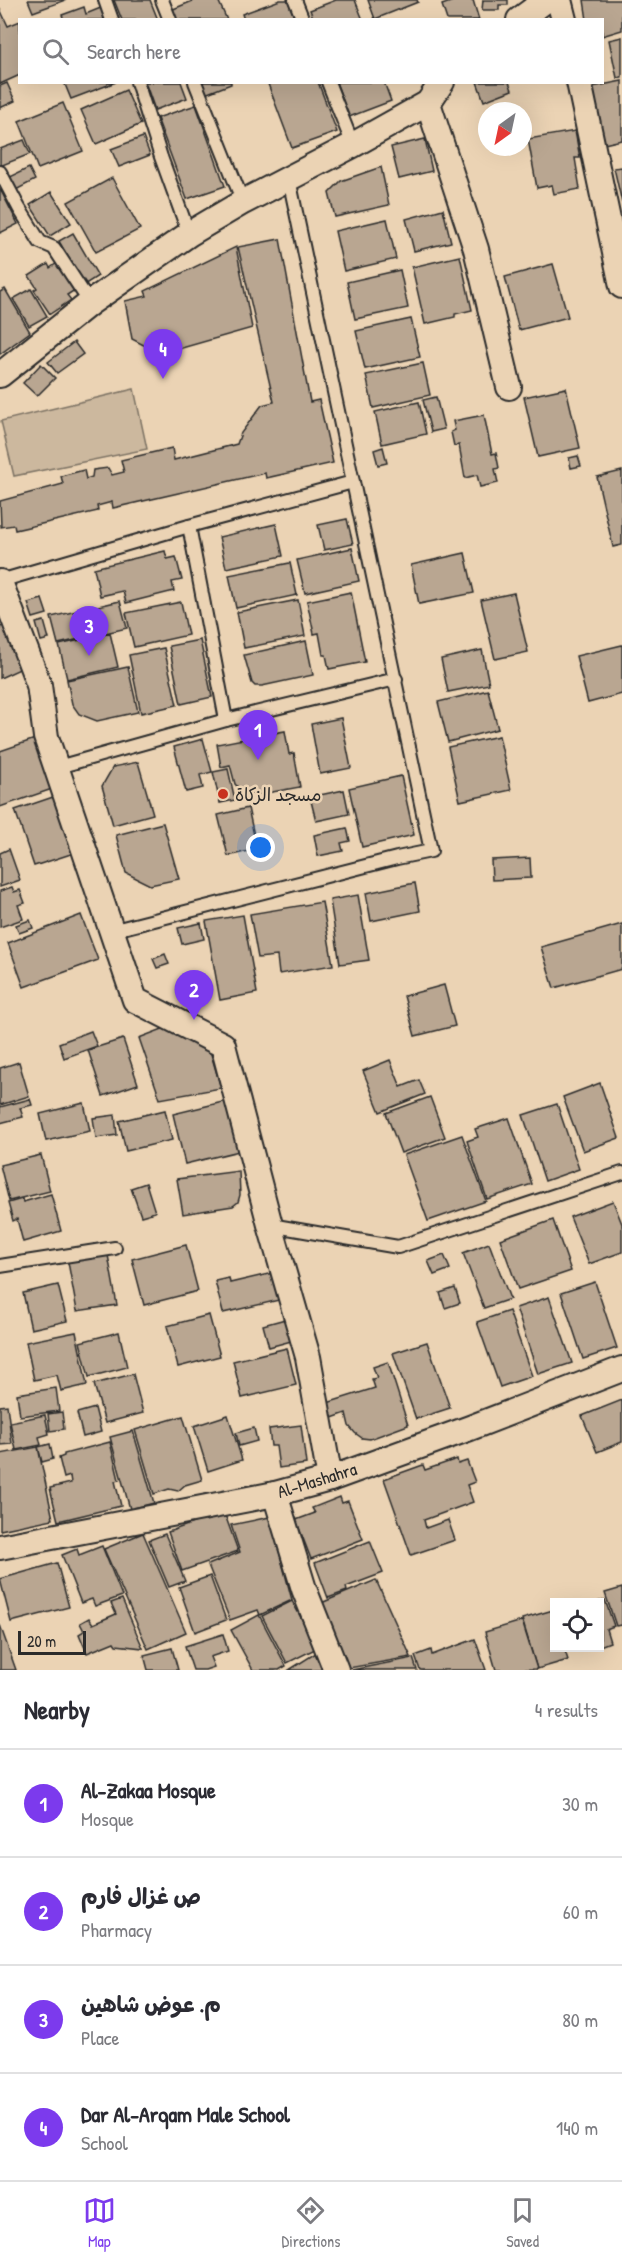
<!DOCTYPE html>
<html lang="en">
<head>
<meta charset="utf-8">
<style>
  :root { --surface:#fff; --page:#f7f7f7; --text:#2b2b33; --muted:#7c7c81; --line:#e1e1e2; --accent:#7c3aed }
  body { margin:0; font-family:"Patrick Hand","Playpen Sans Arabic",sans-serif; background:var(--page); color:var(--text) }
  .controls { position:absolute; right:18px; bottom:18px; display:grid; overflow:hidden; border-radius:0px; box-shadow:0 6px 24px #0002 }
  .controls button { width:54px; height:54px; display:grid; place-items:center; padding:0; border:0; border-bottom:2px solid var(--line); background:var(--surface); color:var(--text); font:30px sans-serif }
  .compass { position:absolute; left:478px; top:102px; width:54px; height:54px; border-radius:50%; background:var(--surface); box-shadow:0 6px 24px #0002; rotate:213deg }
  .scale { position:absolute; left:18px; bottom:15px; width:68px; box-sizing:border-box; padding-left:6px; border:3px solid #2b2b2b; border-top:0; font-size:16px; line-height:21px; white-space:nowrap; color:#2b2b2b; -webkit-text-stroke:4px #ebd3b4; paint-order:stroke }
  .you { position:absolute; left:261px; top:848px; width:21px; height:21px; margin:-15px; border:4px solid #fff; border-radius:50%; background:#1a73e8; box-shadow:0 0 0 9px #1a73e833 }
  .badge { display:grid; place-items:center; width:39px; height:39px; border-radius:50%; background:var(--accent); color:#fff; font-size:20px; font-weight:700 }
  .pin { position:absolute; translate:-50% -50px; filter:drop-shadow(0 2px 3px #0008) }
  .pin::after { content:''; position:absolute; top:32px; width:21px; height:18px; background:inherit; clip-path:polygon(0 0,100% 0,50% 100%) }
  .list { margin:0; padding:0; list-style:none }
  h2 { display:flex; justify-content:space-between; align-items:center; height:78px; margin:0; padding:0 24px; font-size:26px }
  h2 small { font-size:20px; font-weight:400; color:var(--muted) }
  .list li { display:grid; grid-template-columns:39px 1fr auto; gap:18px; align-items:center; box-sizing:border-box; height:108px; padding:0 24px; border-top:2px solid var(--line) }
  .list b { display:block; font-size:22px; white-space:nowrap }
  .list p { margin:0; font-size:20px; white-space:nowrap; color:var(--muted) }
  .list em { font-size:20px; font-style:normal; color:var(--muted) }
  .icon { flex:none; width:33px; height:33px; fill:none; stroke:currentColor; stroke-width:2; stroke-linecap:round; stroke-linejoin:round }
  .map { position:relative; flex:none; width:622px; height:1670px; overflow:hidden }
  .search { position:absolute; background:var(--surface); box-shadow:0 6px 24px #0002; left:18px; right:18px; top:18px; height:66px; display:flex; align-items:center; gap:15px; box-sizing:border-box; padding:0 21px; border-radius:0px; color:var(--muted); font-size:22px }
  .sheet { height:510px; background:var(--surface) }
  nav { display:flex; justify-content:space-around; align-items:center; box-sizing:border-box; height:84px; border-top:2px solid var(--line); background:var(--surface); font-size:16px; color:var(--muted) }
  nav a { display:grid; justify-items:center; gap:3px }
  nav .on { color:var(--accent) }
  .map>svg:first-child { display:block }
</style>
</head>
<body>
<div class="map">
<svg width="622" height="1670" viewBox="0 0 622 1670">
  <rect width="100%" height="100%" fill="#ebd3b4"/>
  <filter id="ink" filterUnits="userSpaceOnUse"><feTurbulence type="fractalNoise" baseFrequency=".0167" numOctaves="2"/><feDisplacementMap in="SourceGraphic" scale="12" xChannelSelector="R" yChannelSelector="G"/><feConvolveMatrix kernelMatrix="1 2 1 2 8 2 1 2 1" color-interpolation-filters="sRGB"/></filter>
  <g filter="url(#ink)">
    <path fill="#ccb89e" stroke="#7c7264" stroke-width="1.5" d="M134,389L147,449L14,476L1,421Z"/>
    <g fill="#b9a691" stroke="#2b2b2b" stroke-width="1.5">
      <path d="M28,0H66L33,12Z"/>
      <path d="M114,0H150L158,20H122Z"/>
      <path d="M195,0H218L227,20H175L171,10Z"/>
      <path d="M280,0H288L295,20H244L242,14Z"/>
      <path d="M336,0H355L363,20H314L310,10Z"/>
      <path d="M368,0H417L418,2L375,19Z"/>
      <path d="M456,0H473L479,20H447L442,5Z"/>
      <path d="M483,0H508V5H499V10H482Z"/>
      <path d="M584,0H622V30L602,36V20H587Z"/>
      <path d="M84,7L86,14L103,7L108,20H64L62,15Z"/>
      <path d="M0,9L8,26L20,21V75L0,84Z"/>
      <path d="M622,37V77L617,78L609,40Z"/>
      <path d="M622,81V140L604,144L592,87Z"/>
      <path d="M64,82H116L71,99Z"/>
      <path d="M145,82H181L187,98L155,110Z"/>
      <path d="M200,82H231V84L205,94Z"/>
      <path d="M273,82H318L337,132L292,148L268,84Z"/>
      <path d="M336,82H384L391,101L349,117Z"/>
      <path d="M477,82H509L512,90L484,101Z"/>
      <path d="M7,83L15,101L0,108V86Z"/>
      <path d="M126,90L141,124L96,144L81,110Z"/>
      <path d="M63,103L83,151L38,169L19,121Z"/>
      <path d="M196,105L225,186L187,199L157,118Z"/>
      <path d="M575,131L580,158H575L580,189L554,194L552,185L537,188L528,139Z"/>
      <path d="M143,137L150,155L119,167L111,149Z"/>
      <path d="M425,139L432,171L399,179L391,147Z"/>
      <path d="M24,140L30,154L0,166V149Z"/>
      <path d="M381,167L389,205L335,217L329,193L341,181Z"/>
      <path d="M622,167V203L614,168Z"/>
      <path d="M29,168L35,180L14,191L8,178Z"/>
      <path d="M112,178L140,229L96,252L68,202Z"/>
      <path d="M0,189L18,224L0,233Z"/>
      <path d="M51,192L71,223L50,236L30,205Z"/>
      <path d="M443,209L451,242L414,251L406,219Z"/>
      <path d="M387,219L396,259L344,271L335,231Z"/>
      <path d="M73,233L98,276L84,285L59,241Z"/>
      <path d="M280,239L310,402L319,400L333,463L266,478L265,473L113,508L112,502L97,506L98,511L15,530L14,525L1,527L0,501L63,484L61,476L84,470L86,479L92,477L93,470L108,468L112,475L124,472L121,460L172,448L174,460L237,444L241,433L262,405L274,402L238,247Z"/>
      <path d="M236,247L252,328L161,354L132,339L125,301L147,296L145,291Z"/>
      <path d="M460,256L472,310L455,314V317L425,324L412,267Z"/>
      <path d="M60,261L78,288L67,295L71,300L50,314L34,290L37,288L29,276L48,264L50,268Z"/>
      <path d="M553,264L568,317L519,330L505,277Z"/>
      <path d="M400,270L408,308L355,319L347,282Z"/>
      <path d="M5,289L30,332L0,354V292Z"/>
      <path d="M31,289L47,316L29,326L13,299Z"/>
      <path d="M411,319L420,357L365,369L356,331Z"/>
      <path d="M74,342L83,354L57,373L48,362Z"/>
      <path d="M423,363L430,395L373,408L366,375Z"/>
      <path d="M41,364L55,378L37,396L23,383Z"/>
      <path d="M566,388L580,448L538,457L524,397Z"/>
      <path d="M436,397L444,429L431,432L423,400Z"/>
      <path d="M419,402L426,434L382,444L375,412Z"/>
      <path d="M484,415L492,454L496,453L499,468L495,469L498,483L480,487L477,475L465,478L459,445L454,446L451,432L455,430L453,421Z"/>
      <path d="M383,447L387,463L378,465L374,450Z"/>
      <path d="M578,456L581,466L571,468L569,458Z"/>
      <path d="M622,471V545L613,547L597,477Z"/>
      <path d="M347,519L353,544L324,550L318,525Z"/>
      <path d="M276,524L283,556L226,568L219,537Z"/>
      <path d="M352,548L359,581L305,593L297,560Z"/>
      <path d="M165,551L167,559L176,557L182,580L172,582L174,591L126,603L123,591L100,596L94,568Z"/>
      <path d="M465,553L474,593L419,604L411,565Z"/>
      <path d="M290,563L297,595L236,608L229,575Z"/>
      <path d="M351,592L365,662L329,669L326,655H323L319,633L314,634L307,601Z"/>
      <path d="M514,593L528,652L495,659L481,600Z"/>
      <path d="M42,599L47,614L33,618L28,603Z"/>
      <path d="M298,600L305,636L244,648L237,612Z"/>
      <path d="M120,601L127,628L58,644L51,617Z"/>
      <path d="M181,602L188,635L134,647L126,613Z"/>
      <path d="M44,621L49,639L41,641L36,623Z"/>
      <path d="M3,626L22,668L0,678V627Z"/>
      <path d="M110,633L118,667L67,679L59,645Z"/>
      <path d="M200,640L212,697L181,704L169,646Z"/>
      <path d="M306,641L313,675L262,686H255L252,683L244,655Z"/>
      <path d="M622,645V694L588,703L576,656Z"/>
      <path d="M164,648L177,705L141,713L129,655Z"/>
      <path d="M482,650L489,684L448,692L441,659Z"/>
      <path d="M128,667L138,712L97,721L79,714L72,704L67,680Z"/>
      <path d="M488,690L498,729L448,742L438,702Z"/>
      <path d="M341,718L351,768L320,774L311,724Z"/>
      <path d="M285,731L289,754L294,753L300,787L256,795L241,790L235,784L230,765L221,767L217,744Z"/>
      <path d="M499,736L511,790L460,801L448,747Z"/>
      <path d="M38,738L55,788L0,807V751Z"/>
      <path d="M203,739L212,772L200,775L203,788L186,792L174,747Z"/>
      <path d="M138,762L153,814L113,825L102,786L113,767Z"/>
      <path d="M228,769L235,800L220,803L213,772Z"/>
      <path d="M401,776L414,835L362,847L349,788Z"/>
      <path d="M344,790L349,814L316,821L310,797Z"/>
      <path d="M56,796L74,853L34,866L15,810Z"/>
      <path d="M248,808L257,849L228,856L218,815Z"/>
      <path d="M163,823L179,879L150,885L126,873L116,835Z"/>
      <path d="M347,828L350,841L341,843L343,851L318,856L314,835Z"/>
      <path d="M9,849L20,880L0,887V853Z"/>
      <path d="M530,858L531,878L492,880L491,860Z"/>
      <path d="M415,883L420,911L371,921L366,893Z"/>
      <path d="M12,887L14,892L20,890L25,903L18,905L23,919L0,927V891Z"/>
      <path d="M358,895L369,960L340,964L330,900Z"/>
      <path d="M322,902L333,965L279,974L277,956L258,958L250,914Z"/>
      <path d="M81,915L98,960L24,987L8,943Z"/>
      <path d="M243,915L257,993L220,1000L206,921Z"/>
      <path d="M30,920L33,928L19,933L16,925Z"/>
      <path d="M201,923L204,939L182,944L178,928Z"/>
      <path d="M622,924V969L554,988L541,947Z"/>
      <path d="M165,954L169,964L157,968L153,959Z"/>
      <path d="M444,985L455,1026L415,1036L404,996Z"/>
      <path d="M165,1028L208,1044L221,1088L160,1099L139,1038Z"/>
      <path d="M91,1031L97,1046L64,1058L59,1043Z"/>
      <path d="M123,1039L138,1084L103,1096L88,1050Z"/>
      <path d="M390,1060L401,1087L419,1080L425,1094L380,1112L363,1071Z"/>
      <path d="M19,1062L29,1096L0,1105V1068Z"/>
      <path d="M600,1083L619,1138L583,1151L563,1097Z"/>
      <path d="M430,1097L445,1137L401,1153L386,1113Z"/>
      <path d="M30,1099L32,1105L20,1108L23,1117L0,1123V1107Z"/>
      <path d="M227,1101L239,1151L185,1164L173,1114Z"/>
      <path d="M84,1103L90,1131L46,1141L40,1114Z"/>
      <path d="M557,1104L579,1169L545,1181L523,1115Z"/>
      <path d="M165,1110L172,1140L126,1151L119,1121Z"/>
      <path d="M115,1115L117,1135L96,1138L93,1118Z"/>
      <path d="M509,1118L532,1184L487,1199L467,1141L478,1137L475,1129Z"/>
      <path d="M462,1135L486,1201L428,1221L404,1155Z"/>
      <path d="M41,1155L50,1191L9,1201L0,1165Z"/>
      <path d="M239,1171L240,1195L238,1202L233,1206L183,1214L177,1179Z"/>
      <path d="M146,1183L155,1212L141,1216L131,1188Z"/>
      <path d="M51,1194L61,1231L23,1242L17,1219L13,1221L8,1203L22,1199L23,1202Z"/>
      <path d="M613,1201L622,1224V1252L589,1264L570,1217Z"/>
      <path d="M553,1220L571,1271L518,1289L500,1239Z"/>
      <path d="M489,1243L510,1299L484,1308L463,1253Z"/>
      <path d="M186,1245L198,1291L144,1305L132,1259Z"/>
      <path d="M108,1255L117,1305L77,1311L68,1262Z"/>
      <path d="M444,1255L450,1269L434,1275L428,1261Z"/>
      <path d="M273,1273L279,1300L223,1313L215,1281L229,1278L230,1283Z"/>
      <path d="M595,1282L617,1348L583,1359L561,1293Z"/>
      <path d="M58,1285L67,1321L31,1329L23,1293Z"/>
      <path d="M455,1288L460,1303L445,1308L440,1293Z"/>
      <path d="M549,1297L572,1363L538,1374L516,1308Z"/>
      <path d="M509,1311L532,1376L500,1387L477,1322Z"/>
      <path d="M209,1315L220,1356L178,1367L167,1326Z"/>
      <path d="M289,1318L295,1340L269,1347L263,1325Z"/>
      <path d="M76,1332L87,1385L61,1391L57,1375L34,1380L26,1342Z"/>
      <path d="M119,1332L127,1367L89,1377L80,1342Z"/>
      <path d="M427,1342L450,1408L416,1419L393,1353Z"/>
      <path d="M287,1348L296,1385L242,1398L233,1361Z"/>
      <path d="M388,1362L408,1425L370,1439L362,1438L355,1433L349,1426L346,1413L332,1418L327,1403L375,1388L372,1379L377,1378L373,1367Z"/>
      <path d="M133,1374L143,1413L105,1423L94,1384Z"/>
      <path d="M56,1388L59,1411L20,1416L17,1394Z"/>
      <path d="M622,1400V1442L597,1452L582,1416Z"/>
      <path d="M7,1405L12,1444L0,1445V1406Z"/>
      <path d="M95,1408L101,1432L83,1437L77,1413Z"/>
      <path d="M62,1412L64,1429L50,1431L48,1414Z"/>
      <path d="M45,1415L49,1434L39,1437L41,1445L16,1450L10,1422Z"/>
      <path d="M228,1415L242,1460L208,1471L194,1426Z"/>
      <path d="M183,1416L202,1480L185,1485L178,1491L169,1489L154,1494L135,1430Z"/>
      <path d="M301,1425L306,1464L279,1468L276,1446H271L269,1429Z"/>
      <path d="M254,1428L257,1441L239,1446L236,1433Z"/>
      <path d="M133,1431L154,1503L130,1509L110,1437Z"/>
      <path d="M110,1442L119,1480L115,1481L121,1506L58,1521L50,1488L71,1483L70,1476L64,1478L59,1458L64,1456V1454Z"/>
      <path d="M50,1444L53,1459L42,1462L38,1447Z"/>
      <path d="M38,1447L53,1519L0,1530V1454Z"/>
      <path d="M457,1459L458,1464L467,1461L475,1482L467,1485L473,1502L424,1520L426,1528L448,1520L455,1540L411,1555L384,1479L423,1465L425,1470Z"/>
      <path d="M340,1497L342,1503L348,1501L363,1539L311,1559L296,1520L315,1513L312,1508Z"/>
      <path d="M224,1512L238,1551L182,1571L168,1532Z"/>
      <path d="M270,1517L292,1600L260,1615L258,1610L230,1620L208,1565L240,1552L231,1525Z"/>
      <path d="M143,1533L186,1632L148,1649L104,1549Z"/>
      <path d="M165,1534L185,1581L169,1587L149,1540Z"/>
      <path d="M370,1541L383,1573L346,1587L347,1591L328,1598L315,1563Z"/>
      <path d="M102,1546L122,1596L95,1606L92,1599L81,1603L62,1555L77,1549L79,1555Z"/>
      <path d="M57,1563L69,1607L11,1622L0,1579Z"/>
      <path d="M210,1576L226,1620L195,1632L179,1587Z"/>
      <path d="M376,1580L411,1657L349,1668L319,1604Z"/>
      <path d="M622,1588V1625L616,1626L605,1593Z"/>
      <path d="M122,1599L143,1648L116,1645L114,1642L87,1653L79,1634L84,1631L80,1623L89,1618L93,1624L116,1614L111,1603Z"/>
      <path d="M605,1600L614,1626L606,1629L610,1642L600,1646V1602H597Z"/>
      <path d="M292,1601L317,1648L287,1663L262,1616Z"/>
      <path d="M553,1610L554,1648H564L568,1660L537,1669L522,1619Z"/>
      <path d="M259,1615L286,1666L279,1670H253L231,1630Z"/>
      <path d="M522,1621L537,1669L496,1670L485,1632Z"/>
      <path d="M0,1625L16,1670H0Z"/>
      <path d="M223,1634L228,1651L210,1657L214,1667L205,1670H193L185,1646Z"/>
      <path d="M475,1639L486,1670H420L415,1656L431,1650L432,1655Z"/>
      <path d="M172,1648L178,1670H148L144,1655Z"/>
      <path d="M319,1651L328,1670H289Z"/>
      <path d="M413,1658L417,1670H352Z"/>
    </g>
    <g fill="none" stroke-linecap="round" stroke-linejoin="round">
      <g stroke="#2b2b2b" stroke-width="16">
        <g id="service">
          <path d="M105,0L112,20"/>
          <path d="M162,0L170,20"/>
          <path d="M295,0L303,20"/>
          <path d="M137,82L161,157L189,234"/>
          <path d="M195,82L243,202"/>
          <path d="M328,82L353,145"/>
          <path d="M0,172L19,208L40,242L54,248L90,303"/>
          <path d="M189,526L226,720"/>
          <path d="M0,581L189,526L353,482"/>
          <path d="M58,767L226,720L396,679"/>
          <path d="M111,931L397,858L431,851L289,179"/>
          <path d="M270,1225L398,1247L622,1173"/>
          <path d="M0,1266L115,1248"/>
        </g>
      </g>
      <g stroke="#2b2b2b" stroke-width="28">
        <g id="minor">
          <path d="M559,0L564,20"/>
          <path d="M519,20L546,0"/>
          <path d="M579,82L622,286"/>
          <path d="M428,103L476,249L509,387"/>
          <path d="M0,375L90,303L189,234L243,202L353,145L428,103L442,82"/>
          <path d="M0,582L39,685L46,737L135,1000L223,1045L270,1225L308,1357L330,1479"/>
          <path d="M275,1494L304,1589L336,1670"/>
          <path d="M0,1547L275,1494L330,1479L470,1428L622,1369"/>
        </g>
      </g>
      <use href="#service" stroke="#ebd3b4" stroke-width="12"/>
      <use href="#minor" stroke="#ebd3b4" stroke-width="24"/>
    </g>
  </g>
  <circle fill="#c8321e" stroke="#ebd3b4" stroke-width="2" cx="223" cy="794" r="6"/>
  <g text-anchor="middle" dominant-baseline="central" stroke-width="5" stroke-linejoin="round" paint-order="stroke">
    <g font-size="18" fill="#2b2b2b" stroke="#ebd3b4" text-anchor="start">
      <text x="235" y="794">مسجد الزكاة</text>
    </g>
    <g font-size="18" fill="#2b2b2b" stroke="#ebd3b4">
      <text transform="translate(317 1480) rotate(-17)">Al-Mashahra</text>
    </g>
  </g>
</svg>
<div class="controls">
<button><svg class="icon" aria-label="locate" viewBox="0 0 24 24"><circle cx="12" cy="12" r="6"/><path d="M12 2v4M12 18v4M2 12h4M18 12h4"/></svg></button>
</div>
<svg class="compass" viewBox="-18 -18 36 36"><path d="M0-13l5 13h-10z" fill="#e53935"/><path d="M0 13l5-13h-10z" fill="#7c7c81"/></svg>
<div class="scale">20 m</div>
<div class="you"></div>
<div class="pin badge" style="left:258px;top:760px">1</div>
<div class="pin badge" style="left:194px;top:1020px">2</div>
<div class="pin badge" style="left:89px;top:656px">3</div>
<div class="pin badge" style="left:163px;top:379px">4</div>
<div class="search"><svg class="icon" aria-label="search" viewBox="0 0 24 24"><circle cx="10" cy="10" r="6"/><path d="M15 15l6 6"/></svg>Search here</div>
</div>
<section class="sheet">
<h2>Nearby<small>4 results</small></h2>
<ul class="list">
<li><span class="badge">1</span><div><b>Al-Zakaa Mosque</b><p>Mosque</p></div><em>30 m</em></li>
<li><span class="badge">2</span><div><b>ص غزال فارم</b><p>Pharmacy</p></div><em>60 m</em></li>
<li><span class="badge">3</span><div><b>م. عوض شاهين</b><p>Place</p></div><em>80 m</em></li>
<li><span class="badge">4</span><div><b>Dar Al-Arqam Male School</b><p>School</p></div><em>140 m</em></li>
</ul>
</section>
<nav>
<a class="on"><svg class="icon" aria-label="map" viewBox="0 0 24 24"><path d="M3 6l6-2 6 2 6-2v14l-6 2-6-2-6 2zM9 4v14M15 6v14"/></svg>Map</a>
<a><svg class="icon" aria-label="directions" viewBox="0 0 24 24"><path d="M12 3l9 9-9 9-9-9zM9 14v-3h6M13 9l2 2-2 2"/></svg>Directions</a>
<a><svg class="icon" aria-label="saved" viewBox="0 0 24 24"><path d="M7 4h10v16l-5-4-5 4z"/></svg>Saved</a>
</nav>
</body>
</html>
